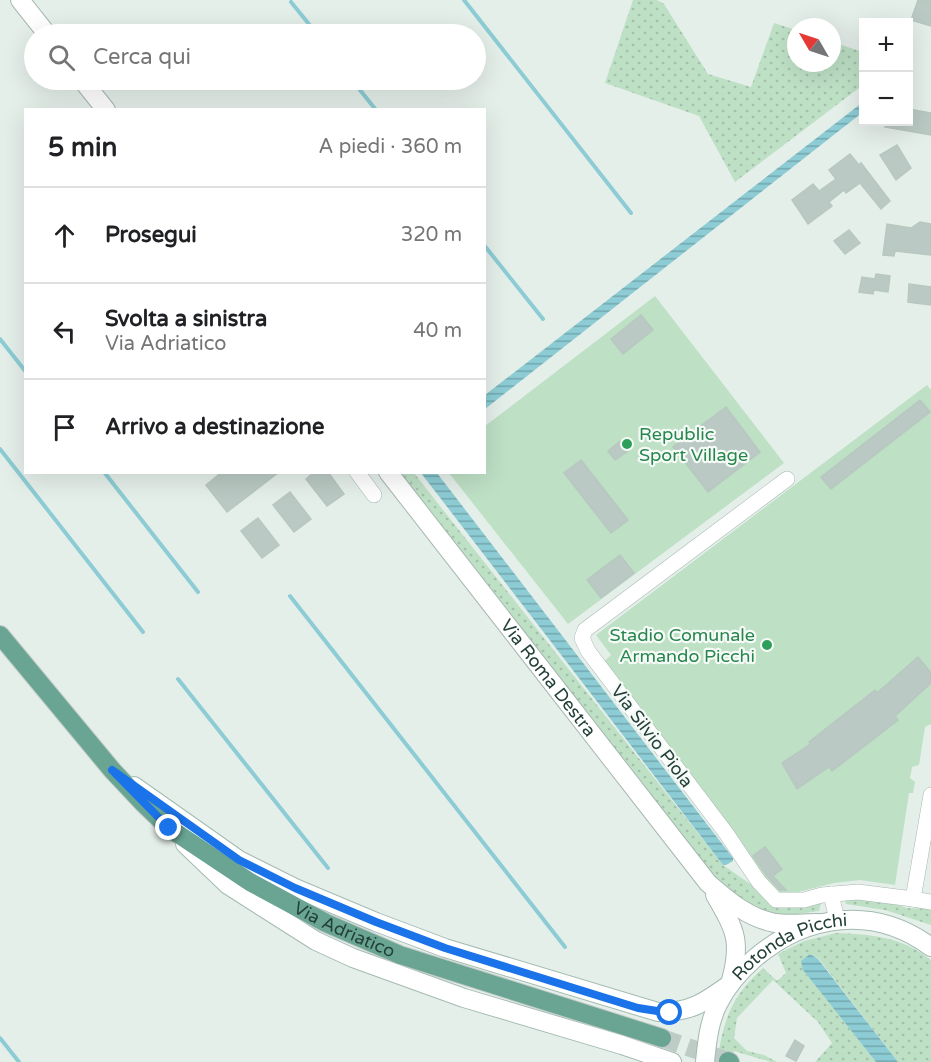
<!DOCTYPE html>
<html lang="it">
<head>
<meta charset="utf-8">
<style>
  :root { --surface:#fff; --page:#f2f2f2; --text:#202124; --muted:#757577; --line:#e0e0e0 }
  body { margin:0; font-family:"Varela Round",sans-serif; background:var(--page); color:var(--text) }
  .controls { position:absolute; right:18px; top:18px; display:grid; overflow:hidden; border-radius:0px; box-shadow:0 6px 24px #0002 }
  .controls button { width:54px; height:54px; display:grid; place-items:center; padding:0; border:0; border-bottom:2px solid var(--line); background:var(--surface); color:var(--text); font:30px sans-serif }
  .compass { position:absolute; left:787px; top:18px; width:54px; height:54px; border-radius:50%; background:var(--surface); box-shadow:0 6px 24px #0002; rotate:309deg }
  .stop { position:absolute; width:18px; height:18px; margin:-14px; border:4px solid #1a73e8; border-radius:50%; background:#fff }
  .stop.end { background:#1a73e8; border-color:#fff; box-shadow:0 2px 6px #0008 }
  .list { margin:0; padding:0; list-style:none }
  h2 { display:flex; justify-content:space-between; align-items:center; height:78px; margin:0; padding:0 24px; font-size:26px }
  h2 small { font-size:20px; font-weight:400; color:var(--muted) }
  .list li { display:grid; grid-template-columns:39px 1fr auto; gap:18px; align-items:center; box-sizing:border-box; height:96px; padding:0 24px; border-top:2px solid var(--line) }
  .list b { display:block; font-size:22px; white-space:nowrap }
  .list p { margin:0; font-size:20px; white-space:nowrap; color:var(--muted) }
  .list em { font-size:20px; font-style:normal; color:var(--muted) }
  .icon { flex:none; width:33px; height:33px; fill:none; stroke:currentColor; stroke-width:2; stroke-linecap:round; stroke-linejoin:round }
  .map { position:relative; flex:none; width:931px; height:1062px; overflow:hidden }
  .search { position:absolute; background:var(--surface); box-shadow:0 6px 24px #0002; left:24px; top:24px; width:462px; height:66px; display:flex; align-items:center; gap:15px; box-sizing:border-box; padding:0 21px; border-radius:33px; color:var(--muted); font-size:22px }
  .panel { position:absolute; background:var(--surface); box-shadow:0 6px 24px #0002; left:24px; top:108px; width:462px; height:366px; border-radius:0px }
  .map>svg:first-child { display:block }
</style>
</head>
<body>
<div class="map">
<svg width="931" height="1062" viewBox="0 0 931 1062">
  <defs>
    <pattern id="grass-dots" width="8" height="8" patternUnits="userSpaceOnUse" patternTransform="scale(1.5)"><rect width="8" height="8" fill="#bee0c5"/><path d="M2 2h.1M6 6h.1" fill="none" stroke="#a3c1aa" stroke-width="1.8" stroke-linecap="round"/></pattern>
    <pattern id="water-rules" width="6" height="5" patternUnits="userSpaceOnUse" patternTransform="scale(1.5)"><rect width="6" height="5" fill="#8dccd4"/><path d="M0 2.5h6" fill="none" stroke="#73a7ad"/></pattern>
  </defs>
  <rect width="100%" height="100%" fill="#e5efea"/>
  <g fill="url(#grass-dots)">
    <path d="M633,0H657L664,4L708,74L751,87L774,23L796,30V63H832V42L863,52V85L735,182L699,116L605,83Z"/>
    <path d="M392,473H414L723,865L756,888L764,899L778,904L821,903L819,911L784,916L755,911L720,885Z"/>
    <path d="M843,897L892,903L907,908L931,909V925L885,910L846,904Z"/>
    <path d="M836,933C870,934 903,937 931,960V1062H898L819,959L810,954L803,970L876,1062H815L832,1043L818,1022L773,980L737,1018L734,1038L747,1051L764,1055L777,1062H771L734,1051L728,1062H717C724,1019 730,998 763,968L777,981L786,973L778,954L804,941Z"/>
  </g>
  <g fill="#bee0c5">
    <path d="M655,296L784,463L568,624L449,473L484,472L485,426Z"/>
    <path d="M927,385L931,390V724L925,727L919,765L912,767L910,778L915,782L913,793H909L895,885L860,880L834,883L778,897L601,664L611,655L596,635Z"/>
  </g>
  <g fill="url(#water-rules)">
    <path d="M863,102V112L485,409V395Z"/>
    <path d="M421,473H437L733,858V861L726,865H723Z"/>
    <path d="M810,954L818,959L898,1062H876L803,970L801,961Z"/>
  </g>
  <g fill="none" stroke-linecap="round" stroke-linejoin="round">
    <g stroke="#8dccd4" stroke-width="4">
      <path d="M464,0L631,213"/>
      <path d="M291,2L317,34"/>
      <path d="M352,80L376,110"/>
      <path d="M484,245L543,319"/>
      <path d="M0,339L26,372"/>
      <path d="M0,449L143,632"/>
      <path d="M104,472L198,592"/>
      <path d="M290,596L565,947"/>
      <path d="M178,679L328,868"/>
      <path d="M0,1038L19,1062"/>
    </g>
  </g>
  <g fill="#bac9c3" stroke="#b7c8c0" stroke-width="1.5">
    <path d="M918,0H931V26L911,20Z"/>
    <path d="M909,109L931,113V135L885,127L886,122H909Z"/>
    <path d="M897,145L911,168L896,180L880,155Z"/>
    <path d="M850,154L859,165L861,163L890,201L881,209L860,183L846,193L844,190L829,202L832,206L808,224L792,200L813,184L819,191L836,179L829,170Z"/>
    <path d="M920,222L931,224V255L895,251L894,256L883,255L887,224L911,228Z"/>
    <path d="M849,230L860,243L845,254L834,241Z"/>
    <path d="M876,274L890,276L888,292L874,290L873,294L859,292L862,277L875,279Z"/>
    <path d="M909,284L931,287V305L908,302Z"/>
    <path d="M641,315L653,330L623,354L611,339Z"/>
    <path d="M920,400L930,412L831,489L821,477Z"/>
    <path d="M726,407L760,452L708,492L673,447Z"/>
    <path d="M620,441L628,451L615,460L608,451Z"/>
    <path d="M581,460L628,520L611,533L564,473Z"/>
    <path d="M222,472H279L227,512L206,485Z"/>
    <path d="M314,472H328L344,494L327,506L306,479Z"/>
    <path d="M290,492L311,519L294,532L273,505Z"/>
    <path d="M258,518L279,545L262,558L241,531Z"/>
    <path d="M620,555L634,573L601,598L587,580Z"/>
    <path d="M918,657L931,673V683L895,716L898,720L832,771L829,767L797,789L782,763L811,744L809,742L875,690L877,693Z"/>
    <path d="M765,847L782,869L773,876L786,890H780L767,876L753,856Z"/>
    <path d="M795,1040L804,1046L796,1061L786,1056Z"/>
  </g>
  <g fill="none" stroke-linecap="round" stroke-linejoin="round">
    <path stroke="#beccc6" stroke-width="18" stroke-dasharray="18 9" stroke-linecap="butt" d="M662,1038L728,1061"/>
    <g stroke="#a7b7b1" stroke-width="16">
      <g id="minor">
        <path d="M357,472L374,495"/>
        <path d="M787,479L585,630L582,638L588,651L726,833L759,882L776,900H804L822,895L858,892L913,899"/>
        <path d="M931,795L913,899L931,902"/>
        <path d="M831,894L837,920"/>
      </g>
    </g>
    <g stroke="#a7b7b1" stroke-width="20">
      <g id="tertiary">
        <path d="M20,0L47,34"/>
        <path d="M82,80L106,110"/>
        <path id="s1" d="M388,472L708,883C729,901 748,918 775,923C789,925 804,923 818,923"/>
        <path d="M715,895C736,931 742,942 730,984"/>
      </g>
    </g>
    <g stroke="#a3bbb1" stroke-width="20">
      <g id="secondary">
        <path d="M134,786L239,860L295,888L376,922L445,948L658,1012C690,1013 705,1002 730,984"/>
        <path d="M185,844L228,885L316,941L353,958L464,998L622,1045L672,1062"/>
        <path id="s2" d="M705,1062C707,1042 709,1022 718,1004C727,986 740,971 755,958C807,914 874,905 931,947"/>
      </g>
    </g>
    <g stroke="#c1cac7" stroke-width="20">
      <g id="primary">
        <path id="s3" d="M0,635L112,770L143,803L169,828L250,882L326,923L400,955L662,1038"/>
        <path d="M728,1061L730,1062"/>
      </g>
    </g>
    <use href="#minor" stroke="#fff" stroke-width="15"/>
    <use href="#tertiary" stroke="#fff" stroke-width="18"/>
    <use href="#secondary" stroke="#fff" stroke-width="18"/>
    <use href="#primary" stroke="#69a592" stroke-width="18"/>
  </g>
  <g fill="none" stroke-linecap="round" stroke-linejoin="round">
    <path stroke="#1a73e8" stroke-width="8" d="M169,828L112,770L239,860L295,888L376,922L445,948L638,1008L670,1013"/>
  </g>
  <g fill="#2e9e5b" stroke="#f6fbf8" stroke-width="2">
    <circle cx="627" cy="444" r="6"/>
    <circle cx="767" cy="645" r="6"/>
  </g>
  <g text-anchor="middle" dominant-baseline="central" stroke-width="4.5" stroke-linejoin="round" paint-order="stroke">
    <g font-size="18" fill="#27864d" stroke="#f6fbf8" text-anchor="start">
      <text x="639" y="434">Republic<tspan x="639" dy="21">Sport Village</tspan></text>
      <text x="755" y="635" text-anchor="end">Stadio Comunale<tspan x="755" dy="21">Armando Picchi</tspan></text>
    </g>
    <g font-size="18" fill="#234138" stroke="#f6fbf8">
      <text stroke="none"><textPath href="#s1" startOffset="261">Via Roma Destra</textPath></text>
      <text transform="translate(652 736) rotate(53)">Via Silvio Piola</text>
      <text stroke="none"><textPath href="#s3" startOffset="460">Via Adriatico</textPath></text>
      <text stroke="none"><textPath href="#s2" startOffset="156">Rotonda Picchi</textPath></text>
    </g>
  </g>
</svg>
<div class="controls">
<button>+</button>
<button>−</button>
</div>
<svg class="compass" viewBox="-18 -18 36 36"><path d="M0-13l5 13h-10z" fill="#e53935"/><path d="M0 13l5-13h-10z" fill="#757577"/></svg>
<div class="stop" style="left:670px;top:1013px"></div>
<div class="stop end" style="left:169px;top:828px"></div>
<div class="search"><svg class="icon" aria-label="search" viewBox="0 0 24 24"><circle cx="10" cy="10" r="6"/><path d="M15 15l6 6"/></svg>Cerca qui</div>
<section class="panel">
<h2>5 min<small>A piedi · 360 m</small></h2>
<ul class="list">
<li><svg class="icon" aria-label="ahead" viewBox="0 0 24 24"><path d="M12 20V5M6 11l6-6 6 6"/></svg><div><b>Prosegui</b></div><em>320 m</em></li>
<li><svg class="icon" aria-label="left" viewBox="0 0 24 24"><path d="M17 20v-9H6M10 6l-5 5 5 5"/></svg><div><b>Svolta a sinistra</b><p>Via Adriatico</p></div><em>40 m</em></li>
<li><svg class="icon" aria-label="arrive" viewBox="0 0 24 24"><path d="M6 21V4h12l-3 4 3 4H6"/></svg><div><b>Arrivo a destinazione</b></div></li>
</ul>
</section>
</div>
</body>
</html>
